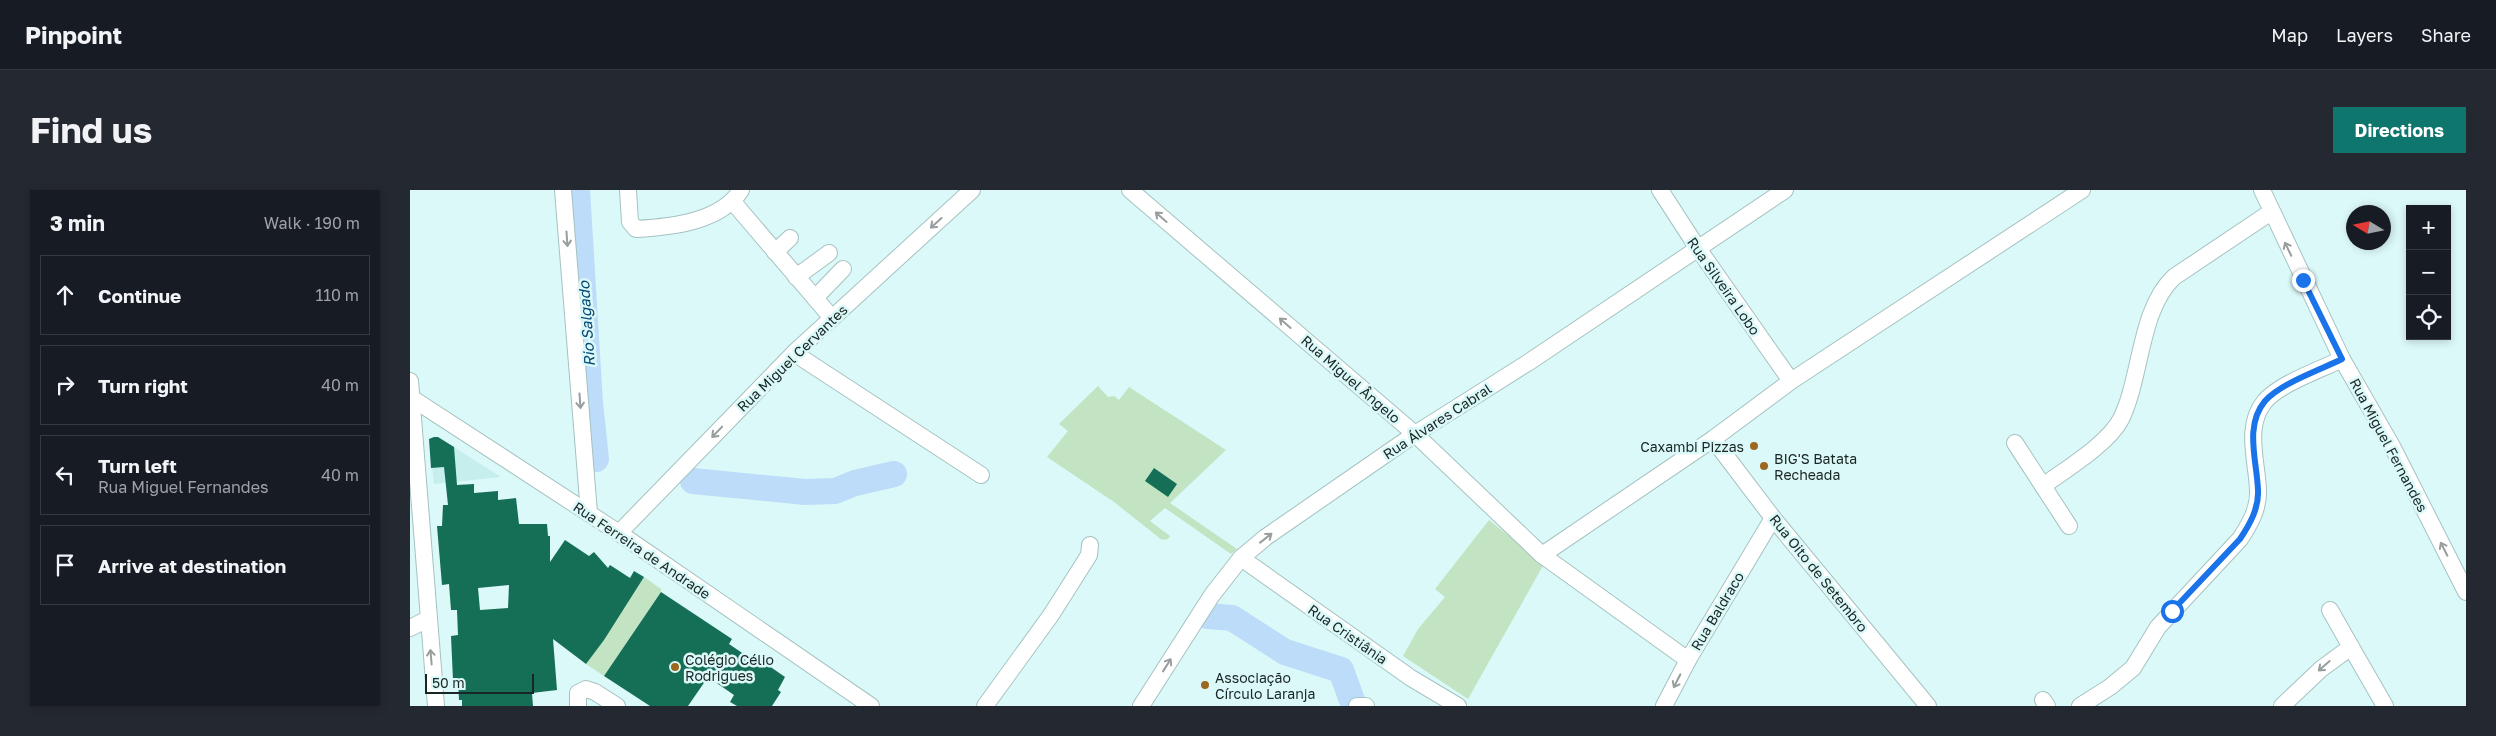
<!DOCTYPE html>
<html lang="en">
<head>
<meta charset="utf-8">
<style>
  :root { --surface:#171b24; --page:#242831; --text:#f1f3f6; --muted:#9ea1a6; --line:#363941; --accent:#0f766e }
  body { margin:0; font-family:"Golos Text",sans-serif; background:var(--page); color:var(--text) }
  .controls { position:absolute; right:15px; top:15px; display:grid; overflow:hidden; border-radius:0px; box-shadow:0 2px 8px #0003 }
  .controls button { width:45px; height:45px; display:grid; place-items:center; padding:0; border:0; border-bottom:1px solid var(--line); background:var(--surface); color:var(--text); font:25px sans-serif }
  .compass { position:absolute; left:1936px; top:15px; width:45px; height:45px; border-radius:50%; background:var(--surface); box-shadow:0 2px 8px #0003; rotate:280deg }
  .scale { position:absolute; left:15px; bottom:12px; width:109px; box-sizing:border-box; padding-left:5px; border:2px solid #1a2525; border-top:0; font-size:14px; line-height:18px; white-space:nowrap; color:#1a2525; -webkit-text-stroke:4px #dbf9f8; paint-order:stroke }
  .stop { position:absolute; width:15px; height:15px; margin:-11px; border:4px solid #1a73e8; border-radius:50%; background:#fff }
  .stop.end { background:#1a73e8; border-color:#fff; box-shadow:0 1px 5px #0008 }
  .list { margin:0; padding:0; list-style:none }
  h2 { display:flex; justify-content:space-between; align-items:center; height:65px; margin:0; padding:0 20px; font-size:21px }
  h2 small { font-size:16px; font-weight:400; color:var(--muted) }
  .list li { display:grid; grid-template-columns:32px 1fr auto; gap:15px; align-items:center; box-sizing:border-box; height:80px; margin:0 10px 10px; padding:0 10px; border:1px solid var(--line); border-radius:0px }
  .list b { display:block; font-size:19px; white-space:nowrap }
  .list p { margin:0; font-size:16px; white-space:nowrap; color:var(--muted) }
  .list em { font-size:16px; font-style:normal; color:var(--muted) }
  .icon { flex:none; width:28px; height:28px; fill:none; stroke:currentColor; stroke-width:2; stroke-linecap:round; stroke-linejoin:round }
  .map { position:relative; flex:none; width:2056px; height:516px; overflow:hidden; border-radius:0px }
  header { display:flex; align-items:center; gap:30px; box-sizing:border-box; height:70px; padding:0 25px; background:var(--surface); border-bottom:1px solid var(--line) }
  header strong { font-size:24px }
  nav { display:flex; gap:28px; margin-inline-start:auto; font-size:18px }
  .intro { display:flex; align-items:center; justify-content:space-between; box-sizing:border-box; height:120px; padding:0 30px }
  h1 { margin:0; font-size:35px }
  .button { padding:12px 22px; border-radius:0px; background:var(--accent); color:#fff; font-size:18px; font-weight:700 }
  main { display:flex; gap:30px; padding:0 30px }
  aside { flex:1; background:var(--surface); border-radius:0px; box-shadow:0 2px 8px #0003 }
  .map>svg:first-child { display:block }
</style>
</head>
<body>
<header>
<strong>Pinpoint</strong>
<nav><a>Map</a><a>Layers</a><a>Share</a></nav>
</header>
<div class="intro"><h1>Find us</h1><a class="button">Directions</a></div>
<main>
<aside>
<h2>3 min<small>Walk · 190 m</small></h2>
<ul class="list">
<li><svg class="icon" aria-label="ahead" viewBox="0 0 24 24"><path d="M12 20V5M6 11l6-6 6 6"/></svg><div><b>Continue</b></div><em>110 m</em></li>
<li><svg class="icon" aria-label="right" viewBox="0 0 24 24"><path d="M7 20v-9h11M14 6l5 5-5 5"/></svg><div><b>Turn right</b></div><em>40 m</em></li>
<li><svg class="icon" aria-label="left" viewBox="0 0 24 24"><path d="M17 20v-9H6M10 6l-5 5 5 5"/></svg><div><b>Turn left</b><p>Rua Miguel Fernandes</p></div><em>40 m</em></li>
<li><svg class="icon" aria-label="arrive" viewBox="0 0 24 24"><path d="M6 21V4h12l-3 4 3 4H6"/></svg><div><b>Arrive at destination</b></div></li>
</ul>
</aside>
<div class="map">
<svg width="2056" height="516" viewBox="0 0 2056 516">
  <rect width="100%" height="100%" fill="#dbf9f8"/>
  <path fill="#c6eeed" d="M28,247L91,287L24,294L19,251Z"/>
  <g fill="#c3e4c3">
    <path d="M688,196L698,207L704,206L709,210L719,197L816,260L760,313L827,359L821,364L755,318L740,331L760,346L758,349L752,350L704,312L637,267L658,241L649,234Z"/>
    <path d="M1079,330L1134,374L1058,509L993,466L1008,439L1035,407L1025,399Z"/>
    <path d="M234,387L251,399V402L194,486L176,474Z"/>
  </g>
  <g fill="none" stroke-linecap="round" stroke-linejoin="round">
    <g stroke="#bcdcf9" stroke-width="26">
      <path d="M167,0L180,213L186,269"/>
      <path d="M283,291L395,302L425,301L445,293L484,284"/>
      <path d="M798,426L822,428L875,462L931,480L944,516"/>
    </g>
  </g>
  <g fill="#156e56" fill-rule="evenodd">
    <path d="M24,247H28L44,257L47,295L64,294V303L88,301V310L106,308L109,334H137L138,346H140V372L155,350L179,366L184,362L198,378L200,375L220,388L224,381L234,387L194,450L176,474L143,449L147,500L122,503L123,516H52V510H49L48,489L43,490L41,446L48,445L47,420H41L39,394L32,395L27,336H32L33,315H38L34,277L21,278L19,249ZM99,395L98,418L70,420L68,398Z"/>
    <path d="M744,278L767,294L758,307L735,291Z"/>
    <path d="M251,402L322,449L319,454L347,473L352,471L375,487L368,500L371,502L362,516H327L320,512L324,505L298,487L278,516H240L194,486Z"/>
  </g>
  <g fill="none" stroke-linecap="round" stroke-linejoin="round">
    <g stroke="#a5c2c1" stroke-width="18">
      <g id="minor">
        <path d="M153,0L179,323"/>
        <path d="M218,0L220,32L226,39C261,37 311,32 331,0"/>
        <path d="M720,0L1005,244L1132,365L1278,470"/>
        <path d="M1250,0L1287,57L1381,191"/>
        <path d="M1852,0L1932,169L1983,258L2056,402"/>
        <path d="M323,12L422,128"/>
        <path d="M365,62L380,48"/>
        <path d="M386,87L419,63"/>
        <path d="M405,108L433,79"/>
        <path d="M384,163L571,285"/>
        <path d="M0,191L26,516"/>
        <path d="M0,207L209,343L461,516"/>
        <path d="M1303,249L1363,328L1518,516"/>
        <path d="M1605,253L1659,336"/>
        <path d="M1633,296C1656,279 1698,254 1711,229C1732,186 1729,120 1764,87L1861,22"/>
        <path d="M209,343L384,163L562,0"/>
        <path d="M1132,365L1303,249L1381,191L1672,0"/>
        <path d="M831,368L1001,488L1048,516"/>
        <path d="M1920,420L1941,457"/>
        <path d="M0,438L18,429"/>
        <path d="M1633,510L1637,516"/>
        <path d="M168,516V503L176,499L185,502L207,516"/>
        <path d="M575,516L641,425L674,373L679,365L680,355"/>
        <path d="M731,516L802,405L831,368L856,347L1005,244L1119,172L1375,0"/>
        <path d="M947,516H956"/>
        <path d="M1254,516L1278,470L1363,328"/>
        <path d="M1670,516L1700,497L1723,478L1748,437L1830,349C1840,334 1849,318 1848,300C1847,271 1834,236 1855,211C1871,193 1910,180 1932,169"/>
        <path d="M1872,516L1911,479L1941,457L1975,516"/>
      </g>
    </g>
    <use href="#minor" stroke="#fff" stroke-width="16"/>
  </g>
  <defs><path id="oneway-shaft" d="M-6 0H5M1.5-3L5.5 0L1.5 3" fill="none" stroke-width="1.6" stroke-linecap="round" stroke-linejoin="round" transform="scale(1.25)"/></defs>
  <g stroke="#989d9d">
    <use href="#oneway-shaft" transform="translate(751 27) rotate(-139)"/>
    <use href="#oneway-shaft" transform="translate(526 33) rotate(138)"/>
    <use href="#oneway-shaft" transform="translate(157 49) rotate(86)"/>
    <use href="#oneway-shaft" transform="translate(1878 59) rotate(-116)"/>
    <use href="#oneway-shaft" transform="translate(875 133) rotate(-139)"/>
    <use href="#oneway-shaft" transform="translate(170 211) rotate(86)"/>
    <use href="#oneway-shaft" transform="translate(307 242) rotate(134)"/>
    <use href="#oneway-shaft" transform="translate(856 348) rotate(-38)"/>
    <use href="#oneway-shaft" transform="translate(2034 359) rotate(-117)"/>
    <use href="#oneway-shaft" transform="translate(21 467) rotate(-95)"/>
    <use href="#oneway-shaft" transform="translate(757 475) rotate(-58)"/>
    <use href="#oneway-shaft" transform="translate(1914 476) rotate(139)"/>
    <use href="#oneway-shaft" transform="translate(1267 491) rotate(117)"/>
  </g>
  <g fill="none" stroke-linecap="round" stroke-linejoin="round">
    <path stroke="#1a73e8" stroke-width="6" d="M1762,421L1830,349C1840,334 1849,318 1848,300C1847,271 1834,236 1855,211C1871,193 1910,180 1932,169L1893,90"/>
  </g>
  <g fill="#9c671f" stroke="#dbf9f8" stroke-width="2">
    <circle cx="1344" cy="256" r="5"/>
    <circle cx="1354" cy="276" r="5"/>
    <circle cx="265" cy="477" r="5"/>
    <circle cx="795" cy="495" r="5"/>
  </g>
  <g text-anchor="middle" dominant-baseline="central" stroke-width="5" stroke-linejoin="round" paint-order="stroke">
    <g font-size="14" fill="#1a2525" stroke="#dbf9f8">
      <text transform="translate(1314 96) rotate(55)">Rua Silveira Lobo</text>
      <text transform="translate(382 168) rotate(-44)">Rua Miguel Cervantes</text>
      <text transform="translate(941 189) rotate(41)">Rua Miguel Ângelo</text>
      <text transform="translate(1027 231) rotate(-33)">Rua Álvares Cabral</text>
      <text transform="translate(1979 255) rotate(62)">Rua Miguel Fernandes</text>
      <text transform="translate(232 360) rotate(34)">Rua Ferreira de Andrade</text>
      <text transform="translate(1409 383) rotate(51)">Rua Oito de Setembro</text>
      <text transform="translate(1307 421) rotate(-59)">Rua Baldraco</text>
      <text transform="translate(938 444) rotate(35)">Rua Cristiânia</text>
    </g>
    <g font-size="14" fill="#1a2525" stroke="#dbf9f8" text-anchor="start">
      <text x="1334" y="256" text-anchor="end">Caxambi Pizzas</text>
      <text x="1364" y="268">BIG'S Batata<tspan x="1364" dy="16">Recheada</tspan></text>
      <text x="275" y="469">Colégio Célio<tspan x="275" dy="16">Rodrigues</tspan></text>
      <text x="805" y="487">Associação<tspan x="805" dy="16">Círculo Laranja</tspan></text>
    </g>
    <g font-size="15" font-style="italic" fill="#074974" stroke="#dbf9f8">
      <text transform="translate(176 134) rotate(-94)">Rio Salgado</text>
    </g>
  </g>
</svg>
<div class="controls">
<button>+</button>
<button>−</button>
<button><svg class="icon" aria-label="locate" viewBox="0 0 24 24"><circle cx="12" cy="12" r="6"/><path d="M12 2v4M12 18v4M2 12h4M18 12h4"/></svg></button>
</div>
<svg class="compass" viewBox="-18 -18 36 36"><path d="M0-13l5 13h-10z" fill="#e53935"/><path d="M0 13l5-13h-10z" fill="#9ea1a6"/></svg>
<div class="scale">50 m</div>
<div class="stop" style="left:1762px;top:421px"></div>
<div class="stop end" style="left:1893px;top:90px"></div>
</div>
</main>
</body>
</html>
